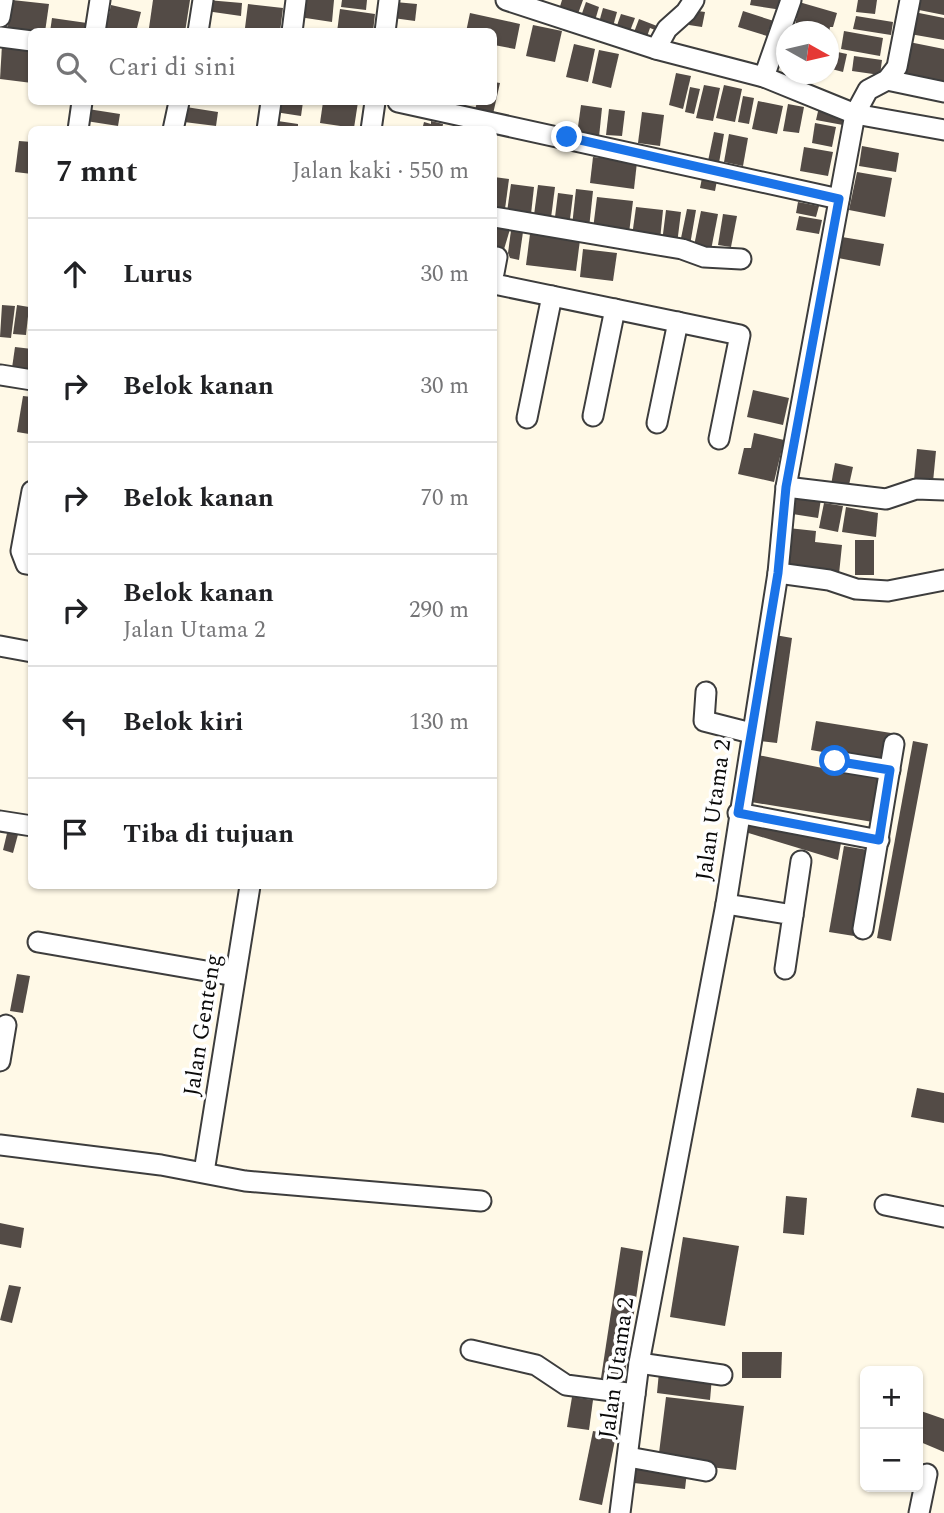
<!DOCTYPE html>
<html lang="id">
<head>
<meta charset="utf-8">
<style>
  :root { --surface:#fff; --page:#f2f2f2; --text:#202124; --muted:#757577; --line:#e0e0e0 }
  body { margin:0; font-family:Spectral,serif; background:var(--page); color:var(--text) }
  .controls { position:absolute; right:21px; bottom:21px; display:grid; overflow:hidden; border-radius:10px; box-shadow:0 2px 5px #0004 }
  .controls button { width:63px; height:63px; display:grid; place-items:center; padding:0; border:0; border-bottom:2px solid var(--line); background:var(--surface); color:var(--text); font:35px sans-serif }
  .compass { position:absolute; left:776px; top:21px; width:63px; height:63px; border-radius:50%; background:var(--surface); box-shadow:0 2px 5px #0004; rotate:98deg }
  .stop { position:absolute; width:21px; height:21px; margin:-16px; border:5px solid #1a73e8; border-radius:50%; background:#fff }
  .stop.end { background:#1a73e8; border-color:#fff; box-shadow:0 2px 7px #0008 }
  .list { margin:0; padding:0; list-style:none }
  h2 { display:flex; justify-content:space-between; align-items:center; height:91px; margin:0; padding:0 28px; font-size:30px }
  h2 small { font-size:23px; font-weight:400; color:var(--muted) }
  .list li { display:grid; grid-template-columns:46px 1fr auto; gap:21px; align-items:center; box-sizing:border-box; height:112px; padding:0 28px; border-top:2px solid var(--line) }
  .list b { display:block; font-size:26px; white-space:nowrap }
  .list p { margin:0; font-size:23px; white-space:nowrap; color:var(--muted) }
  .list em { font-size:23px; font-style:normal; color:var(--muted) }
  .icon { flex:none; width:38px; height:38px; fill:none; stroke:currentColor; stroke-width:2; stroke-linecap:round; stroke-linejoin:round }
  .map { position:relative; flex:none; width:944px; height:1513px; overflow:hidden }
  .search { position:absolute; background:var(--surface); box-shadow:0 2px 5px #0004; left:28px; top:28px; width:469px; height:77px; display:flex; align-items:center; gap:18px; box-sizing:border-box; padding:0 24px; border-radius:10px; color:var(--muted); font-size:26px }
  .panel { position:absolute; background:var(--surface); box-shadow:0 2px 5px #0004; left:28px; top:126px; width:469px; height:763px; border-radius:10px }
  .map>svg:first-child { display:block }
</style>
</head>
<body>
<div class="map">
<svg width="944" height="1513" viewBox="0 0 944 1513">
  <rect width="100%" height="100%" fill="#fff9e7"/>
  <g fill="#534b46">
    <path d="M12,0L49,4L45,32H7Z"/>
    <path d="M153,0H190L185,32L149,28Z"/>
    <path d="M207,0L242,3L241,16L206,11Z"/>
    <path d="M302,0H334L332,22L299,17Z"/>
    <path d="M342,0H367L366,10L341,7Z"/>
    <path d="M562,0H583L575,22L557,16Z"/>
    <path d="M751,0H783L782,10L750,5Z"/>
    <path d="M858,0H877L875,14L856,12Z"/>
    <path d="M915,0H944V15L914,9Z"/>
    <path d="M395,2L417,4L415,21L393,18Z"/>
    <path d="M586,2L599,7L594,24L580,19Z"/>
    <path d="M799,2L837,13L833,27H830L829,32H810L795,27Z"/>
    <path d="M248,4L283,8L280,32L245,28Z"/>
    <path d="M111,5L141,12L136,32H105Z"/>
    <path d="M603,8L617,12L612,30L598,26Z"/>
    <path d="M340,9L375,14L373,32H337Z"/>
    <path d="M691,10L705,12L702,27L689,25Z"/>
    <path d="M743,11L777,22L775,29H769L767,36L738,27Z"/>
    <path d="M914,12L944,18V40L910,34Z"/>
    <path d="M470,13L520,24L515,49L494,45V32H466Z"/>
    <path d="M621,14L635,18L627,39L614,34Z"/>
    <path d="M856,16L893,22L891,35L853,29Z"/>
    <path d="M52,18L87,23L86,32H50Z"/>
    <path d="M639,19L657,26L655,30L650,28L644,45L631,40Z"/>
    <path d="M533,25L562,31L555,62L526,56Z"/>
    <path d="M844,31L883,38L880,56L841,49Z"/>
    <path d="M904,41L944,49V82L898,73Z"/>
    <path d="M574,44L595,49L588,82L566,77Z"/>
    <path d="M2,45L32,49V83L0,79Z"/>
    <path d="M599,50L619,54L611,88L592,83Z"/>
    <path d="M828,50L847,54L843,72L828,68Z"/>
    <path d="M854,56L882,60L880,75L852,71Z"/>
    <path d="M676,73L691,76L683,109L669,105Z"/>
    <path d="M494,82L500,83L493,114L475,110L477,102H494Z"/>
    <path d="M704,85L720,88L713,121L696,118Z"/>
    <path d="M724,85L742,89L735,122L716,118Z"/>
    <path d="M690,87L700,89L694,114L685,112Z"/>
    <path d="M743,96L754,98L749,124L738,122Z"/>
    <path d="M758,101L783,106L777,134L752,129Z"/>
    <path d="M276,102H303L301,116L275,112Z"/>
    <path d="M323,102H358L354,128L320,123Z"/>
    <path d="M788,104L804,107L799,133L783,131Z"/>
    <path d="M581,105L602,108L599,137L577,134Z"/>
    <path d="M186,107L218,112L216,126L184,122Z"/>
    <path d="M819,107L846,112L843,125L816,120Z"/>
    <path d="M88,109L120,114L118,126L86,121Z"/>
    <path d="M609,109L625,111L622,136L606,135Z"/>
    <path d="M642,112L664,115L660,146L638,143Z"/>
    <path d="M271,120L298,124V130H270Z"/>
    <path d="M431,121L443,124L442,130H422L424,122L431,124Z"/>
    <path d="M815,123L836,127L832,147L812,143Z"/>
    <path d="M714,132L724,134L719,163L708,161Z"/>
    <path d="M729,134L748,138L743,166L724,162Z"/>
    <path d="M19,141L32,142V174L15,172Z"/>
    <path d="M862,146L899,153L896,172L859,166Z"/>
    <path d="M804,147L833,152L828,176L800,171Z"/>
    <path d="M593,157L637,162L634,189L590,183Z"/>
    <path d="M857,172L892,178L885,217L849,210Z"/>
    <path d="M703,173L718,175L715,191L700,188Z"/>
    <path d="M494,177L509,179L505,209L494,207Z"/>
    <path d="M511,184L534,187L531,214L507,212Z"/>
    <path d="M538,185L555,187L551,218L534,215Z"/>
    <path d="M576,189L593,191L589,228L572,226Z"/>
    <path d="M558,193L573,195L570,219L555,217Z"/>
    <path d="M597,197L633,201L629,233L593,229Z"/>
    <path d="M798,202L819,206L816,217L796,213Z"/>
    <path d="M636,207L663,210L660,240L632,236Z"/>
    <path d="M687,209L696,210L690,245L680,243Z"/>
    <path d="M666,210L681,212L677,244L662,242Z"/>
    <path d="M701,211L718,214L711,250L694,246Z"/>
    <path d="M723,214L737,216L731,247L718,245Z"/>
    <path d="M799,216L822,220L819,234L796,230Z"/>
    <path d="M494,223L511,226L502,256L494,254Z"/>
    <path d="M512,223L524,225L519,260L510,258L508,253Z"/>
    <path d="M530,234L580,240L576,271L526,265Z"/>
    <path d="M842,237L884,244L880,266L838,258Z"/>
    <path d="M583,249L617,253L613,281L580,277Z"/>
    <path d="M2,305L15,306L11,338L0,337Z"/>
    <path d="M17,305L29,307L26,335L13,334Z"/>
    <path d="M15,347L32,349V370L12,368Z"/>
    <path d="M753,390L789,398L783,425L747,417Z"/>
    <path d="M23,396L32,397L29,434L17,432Z"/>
    <path d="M754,433L784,440L774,482L738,474L744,448H751Z"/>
    <path d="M917,449L936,451L933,482L914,480Z"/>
    <path d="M835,463L853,467L847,494L830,490Z"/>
    <path d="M789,495L821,499L818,518L786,513Z"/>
    <path d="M824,503L843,506L838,532L819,528Z"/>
    <path d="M846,507L878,513L876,537L842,532Z"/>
    <path d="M788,528L816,531L815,542L842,545L839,574L785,569Z"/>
    <rect x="855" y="540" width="19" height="35"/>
    <path d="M775,635L792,638L777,743L759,741Z"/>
    <path d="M816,721L891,733L886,763L811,750Z"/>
    <path d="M913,741L928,744L891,941L877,938Z"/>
    <path d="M758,755L882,780L873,822L751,802Z"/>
    <path d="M744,820L841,843L838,860L742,831Z"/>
    <path d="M9,825L20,827L13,853L3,850Z"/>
    <path d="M844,846L868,850L854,936L829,932Z"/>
    <path d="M17,974L30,976L23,1013L10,1011Z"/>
    <path d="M917,1088L944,1093V1123L911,1117Z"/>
    <path d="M786,1196L807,1198L804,1235L783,1233Z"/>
    <path d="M0,1223L24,1228L21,1248L0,1244Z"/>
    <path d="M683,1237L739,1246L725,1326L670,1317Z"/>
    <path d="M621,1247L643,1251L624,1381L601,1378Z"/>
    <path d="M9,1285L21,1287L12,1323L0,1320Z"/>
    <path d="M742,1352H782L781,1378H742Z"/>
    <path d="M659,1372L712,1377L710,1400L657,1393Z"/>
    <path d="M572,1397L593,1400L589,1430L567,1427Z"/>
    <path d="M666,1397L744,1406L736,1470L658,1461Z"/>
    <path d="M918,1410L944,1419V1452L918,1441Z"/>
    <path d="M593,1431L616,1435L602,1505L579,1500Z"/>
    <path d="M636,1466L687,1472L685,1489L634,1483Z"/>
  </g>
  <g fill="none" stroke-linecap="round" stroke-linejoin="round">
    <g stroke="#3d3d3d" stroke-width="23">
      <g id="minor">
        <path d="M506,0L656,49L764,77L855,114L944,130"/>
        <path d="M0,17L3,0"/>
        <path d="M95,32L100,0"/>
        <path d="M198,32L203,0"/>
        <path d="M292,32L296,0"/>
        <path d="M385,32L389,0"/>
        <path d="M0,37L32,41"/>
        <path d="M656,49L667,29L686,12L694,0"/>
        <path d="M764,77L791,0"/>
        <path d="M887,80L944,92"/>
        <path d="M398,102L839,199"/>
        <path d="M78,130L82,102"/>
        <path d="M173,130L179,102"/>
        <path d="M267,130L271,102"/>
        <path d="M371,130L375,102"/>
        <path d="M494,217L682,249L704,257L741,259"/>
        <path d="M494,273L497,257"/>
        <path d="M494,284L740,335L719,439"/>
        <path d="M1,375L32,380"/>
        <path d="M593,416L615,309"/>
        <path d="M527,418L552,296"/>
        <path d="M657,423L678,322"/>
        <path d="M786,487L886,499L916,489L944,490"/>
        <path d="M32,491L21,551L26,564L32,565"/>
        <path d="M778,573L829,580L856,589L888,591L944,580"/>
        <path d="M0,646L32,652"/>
        <path d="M706,692L704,721L751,733"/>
        <path d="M835,761L890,770"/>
        <path d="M738,813L879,840"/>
        <path d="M0,821L32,826"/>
        <path d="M726,904L793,915L785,969"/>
        <path d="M793,915L801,861"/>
        <path d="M863,929L894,744"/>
        <path d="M38,942L235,976"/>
        <path d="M0,1061L6,1025"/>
        <path d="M0,1145L161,1165L245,1181L481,1201"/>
        <path d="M204,1172L250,886"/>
        <path d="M885,1205L944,1217"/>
        <path d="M471,1350L536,1365L566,1385L635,1394"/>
        <path d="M639,1363L722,1375"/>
        <path d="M628,1457L706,1471"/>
        <path d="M620,1513L639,1363L726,904L778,573L786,487L855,114L868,90L887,80L897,67L910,0"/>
        <path d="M919,1513L927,1474"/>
      </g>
    </g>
    <use href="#minor" stroke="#fff" stroke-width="19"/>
  </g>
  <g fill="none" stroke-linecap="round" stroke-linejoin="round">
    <path stroke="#1a73e8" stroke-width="9" d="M567,137L839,199L786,487L778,573L738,813L879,840L890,770L835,761"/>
  </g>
  <g text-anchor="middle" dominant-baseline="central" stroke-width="7" stroke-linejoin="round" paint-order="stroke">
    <g font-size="23" fill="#0a0a0a" stroke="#fff">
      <text transform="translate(714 810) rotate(-82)">Jalan Utama 2</text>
      <text transform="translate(203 1025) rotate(-81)">Jalan Genteng</text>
      <text transform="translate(617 1368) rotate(-82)">Jalan Utama 2</text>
    </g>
  </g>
</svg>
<div class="controls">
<button>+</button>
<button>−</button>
</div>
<svg class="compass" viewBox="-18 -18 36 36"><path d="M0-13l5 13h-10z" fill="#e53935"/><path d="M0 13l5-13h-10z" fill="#757577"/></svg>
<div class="stop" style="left:835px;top:761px"></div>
<div class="stop end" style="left:567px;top:137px"></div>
<div class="search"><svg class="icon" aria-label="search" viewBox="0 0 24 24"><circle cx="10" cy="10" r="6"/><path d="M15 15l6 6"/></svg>Cari di sini</div>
<section class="panel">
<h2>7 mnt<small>Jalan kaki · 550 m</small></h2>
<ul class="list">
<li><svg class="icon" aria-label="ahead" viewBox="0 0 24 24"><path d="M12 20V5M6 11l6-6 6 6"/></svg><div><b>Lurus</b></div><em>30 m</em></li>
<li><svg class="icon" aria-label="right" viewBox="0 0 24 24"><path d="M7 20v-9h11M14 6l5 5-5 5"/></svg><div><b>Belok kanan</b></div><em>30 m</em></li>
<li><svg class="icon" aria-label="right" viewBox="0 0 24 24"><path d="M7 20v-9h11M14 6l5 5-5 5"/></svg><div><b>Belok kanan</b></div><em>70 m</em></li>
<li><svg class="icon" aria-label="right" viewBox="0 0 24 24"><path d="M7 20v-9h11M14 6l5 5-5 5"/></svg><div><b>Belok kanan</b><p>Jalan Utama 2</p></div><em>290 m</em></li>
<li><svg class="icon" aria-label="left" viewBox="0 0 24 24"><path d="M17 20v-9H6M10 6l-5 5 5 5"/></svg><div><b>Belok kiri</b></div><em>130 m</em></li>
<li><svg class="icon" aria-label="arrive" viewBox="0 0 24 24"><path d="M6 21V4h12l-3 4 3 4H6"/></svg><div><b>Tiba di tujuan</b></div></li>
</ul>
</section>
</div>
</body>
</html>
